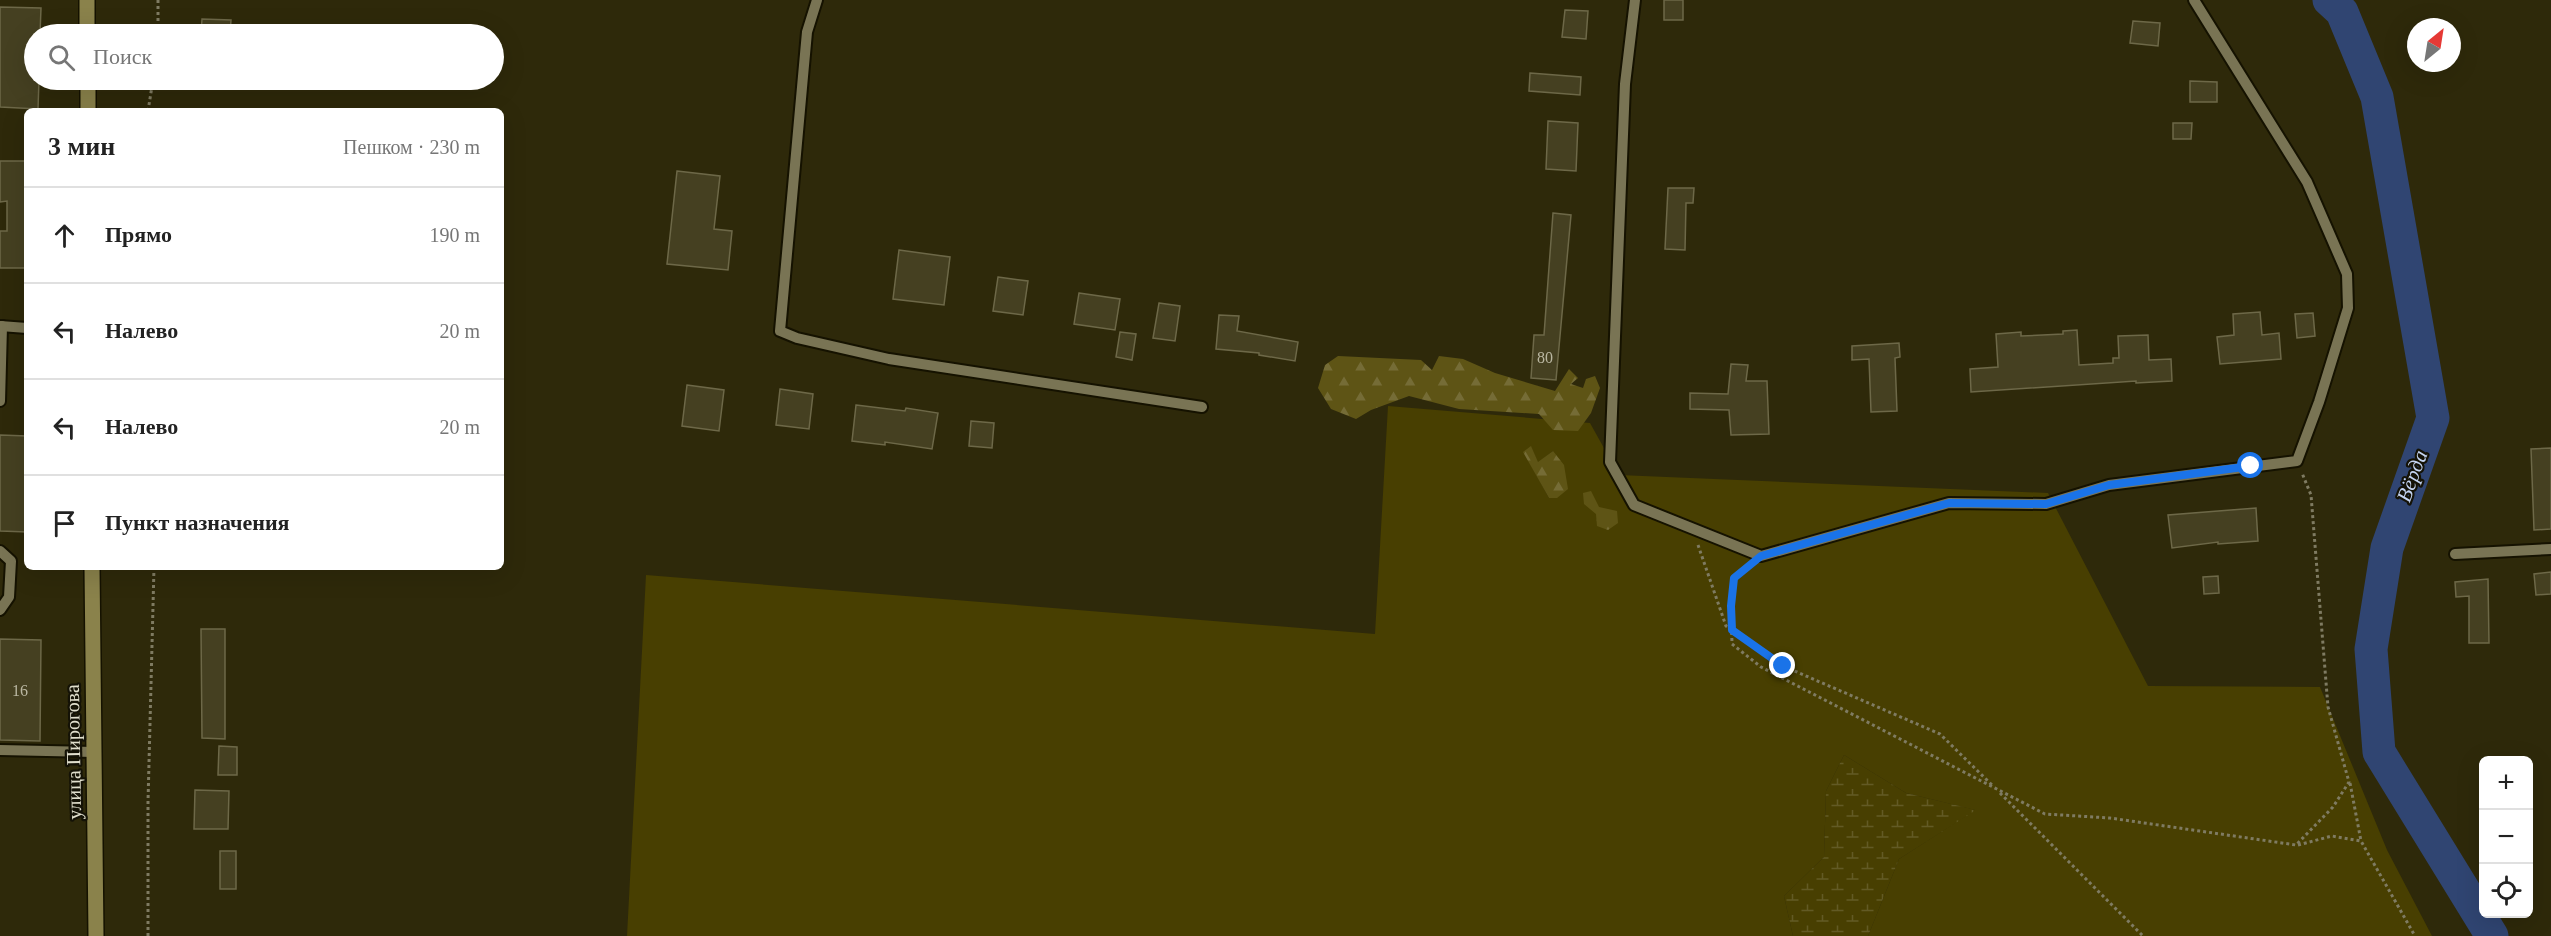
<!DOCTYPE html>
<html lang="ru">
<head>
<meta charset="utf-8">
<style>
  :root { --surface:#fff; --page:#f2f2f2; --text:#222; --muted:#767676; --line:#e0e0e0 }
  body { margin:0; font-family:"Times New Roman",serif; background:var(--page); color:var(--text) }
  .controls { position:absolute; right:18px; bottom:18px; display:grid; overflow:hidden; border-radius:9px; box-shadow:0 6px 24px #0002 }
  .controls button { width:54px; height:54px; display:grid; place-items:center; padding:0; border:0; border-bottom:2px solid var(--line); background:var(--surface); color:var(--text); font:30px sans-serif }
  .compass { position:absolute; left:2407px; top:18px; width:54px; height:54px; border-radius:50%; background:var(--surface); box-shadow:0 6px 24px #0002; rotate:30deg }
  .stop { position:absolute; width:18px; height:18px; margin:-14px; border:4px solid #1a73e8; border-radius:50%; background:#fff }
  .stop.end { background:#1a73e8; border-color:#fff; box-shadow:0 2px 6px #0008 }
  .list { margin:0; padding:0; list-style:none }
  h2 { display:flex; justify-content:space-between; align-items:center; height:78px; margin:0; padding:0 24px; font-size:26px }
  h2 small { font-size:20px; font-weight:400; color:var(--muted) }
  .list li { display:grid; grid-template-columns:39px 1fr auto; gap:18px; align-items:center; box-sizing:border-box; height:96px; padding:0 24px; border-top:2px solid var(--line) }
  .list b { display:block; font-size:22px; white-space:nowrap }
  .list em { font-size:20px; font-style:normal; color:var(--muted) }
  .icon { flex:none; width:33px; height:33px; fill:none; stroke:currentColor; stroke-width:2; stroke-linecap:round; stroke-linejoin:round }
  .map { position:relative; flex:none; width:2551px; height:936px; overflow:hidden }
  .search { position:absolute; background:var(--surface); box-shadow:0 6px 24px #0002; left:24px; top:24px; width:480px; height:66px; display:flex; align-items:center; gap:15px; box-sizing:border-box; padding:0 21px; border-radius:33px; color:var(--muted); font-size:22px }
  .panel { position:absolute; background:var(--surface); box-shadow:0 6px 24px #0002; left:24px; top:108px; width:480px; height:462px; border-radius:9px }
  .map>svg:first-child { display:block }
</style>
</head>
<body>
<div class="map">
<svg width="2551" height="936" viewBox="0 0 2551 936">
  <defs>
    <pattern id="forest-firs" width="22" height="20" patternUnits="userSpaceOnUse" patternTransform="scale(1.5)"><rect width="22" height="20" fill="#5e5415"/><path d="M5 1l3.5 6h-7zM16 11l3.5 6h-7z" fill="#756c36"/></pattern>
    <pattern id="wetland-marsh" width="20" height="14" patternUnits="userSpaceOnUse" patternTransform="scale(1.5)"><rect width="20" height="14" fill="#483f01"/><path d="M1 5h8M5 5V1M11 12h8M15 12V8" fill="none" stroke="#625a25"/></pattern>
  </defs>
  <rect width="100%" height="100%" fill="#2e290a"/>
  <path fill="#483f01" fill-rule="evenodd" d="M1388,406L1590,423L1619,475L2048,493L2148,686L2320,687L2387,850L2432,936H1868L1899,859L1975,810L1906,793L1844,755L1826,791L1824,857L1784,896L1793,936H627L646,575L1375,634ZM1531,447L1538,463L1553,451L1549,498L1524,452Z"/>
  <g fill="url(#forest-firs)">
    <path d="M1338,356L1421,360L1432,370L1439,356L1463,359L1495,373L1555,391L1569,369L1578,378L1571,384L1583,388L1586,379L1595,376L1600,388L1591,413L1578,431L1553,430L1539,414L1459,409L1409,396L1371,410L1356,419L1331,409L1318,388L1325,365Z"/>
    <path d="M1531,446L1538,462L1553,451L1564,465L1568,489L1557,498H1549L1523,452Z"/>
    <path d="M1591,491L1599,507L1617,511L1618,523L1608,530L1597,526L1596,514L1584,504L1583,493Z"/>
  </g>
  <path fill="url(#wetland-marsh)" d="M1844,755L1906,793L1976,810L1899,859L1868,936H1793L1784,896L1824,857L1826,791Z"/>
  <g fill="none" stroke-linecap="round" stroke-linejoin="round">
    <path stroke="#304572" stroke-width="33" d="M2329,0L2342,12L2377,97L2433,418L2387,548L2371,649L2379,752L2492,936"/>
  </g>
  <g fill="#454021" stroke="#6d6848" stroke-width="1.5">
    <rect x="1664" y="0" width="19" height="20"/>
    <path d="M0,7L41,8L40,34H34V80H39L38,109L0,107Z"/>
    <path d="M1565,10L1588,11L1586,39L1562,37Z"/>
    <path d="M202,19L231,20L230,34H201Z"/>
    <path d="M2133,21L2160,23L2158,46L2130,43Z"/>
    <path d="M1530,73L1581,77L1580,95L1529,91Z"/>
    <path d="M2190,81L2217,82V102H2190Z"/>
    <path d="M1548,121L1578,123L1576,171L1546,169Z"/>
    <path d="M2173,123H2192L2191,139H2173Z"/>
    <path d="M0,161H27V268H0V231H7V201L0,202Z"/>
    <path d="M677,171L720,176L714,229L732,231L728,270L667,264Z"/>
    <path d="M1668,188H1694L1693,203H1686L1685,250L1665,249Z"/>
    <path d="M1553,213L1571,215L1556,380L1531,378L1534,335H1544Z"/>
    <path d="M899,250L950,257L944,305L893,299Z"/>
    <path d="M998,277L1028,281L1023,315L993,311Z"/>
    <path d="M1079,293L1120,299L1115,330L1074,324Z"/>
    <path d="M1159,303L1180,306L1175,341L1153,338Z"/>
    <path d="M2260,312L2262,335L2279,333L2281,359L2220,364L2217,337L2234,335L2233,314Z"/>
    <path d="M2313,313L2315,336L2297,338L2295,314Z"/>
    <path d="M1219,315L1239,316L1237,331L1298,342L1295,361L1259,355V353L1216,349Z"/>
    <path d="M2077,330L2079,365L2113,363V358H2119L2118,336L2148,335L2149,360L2171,359L2172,381L2136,383V381L1971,392L1970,369L1998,367L1996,334L2021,332V336L2063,334V331Z"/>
    <path d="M1120,332L1136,334L1132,360L1116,357Z"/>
    <path d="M1899,343L1900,357L1895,358L1897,411L1871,412L1869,359L1852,360V346Z"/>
    <path d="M1731,364L1748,365L1746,381H1767L1769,434L1731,435L1729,410L1690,409V393L1728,394Z"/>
    <path d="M687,385L724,390L719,431L682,426Z"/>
    <path d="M780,389L813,394L809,429L776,425Z"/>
    <path d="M856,405L905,411L906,408L938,413L932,449L885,442V445L852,441Z"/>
    <path d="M971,421L994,423L992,448L969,446Z"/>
    <path d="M0,435L27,436V532L0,531Z"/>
    <path d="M2551,448V529L2534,530L2531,449Z"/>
    <path d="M2256,508L2258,541L2218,544V542L2172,548L2168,515Z"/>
    <path d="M2551,572V594L2536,595L2534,574Z"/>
    <path d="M2218,576L2219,593L2204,594L2203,577Z"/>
    <path d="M2488,579L2489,643H2469V596L2456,597L2455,582Z"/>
    <path d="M201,629H225V739L202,738Z"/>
    <path d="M0,639L41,640L40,741L0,740Z"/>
    <path d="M219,746L237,747V775H218Z"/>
    <path d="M195,790L229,791L228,829H194Z"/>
    <rect x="220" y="851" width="16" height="38"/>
  </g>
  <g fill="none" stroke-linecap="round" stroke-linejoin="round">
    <g stroke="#151200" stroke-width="14">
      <g id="lane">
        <path d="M817,0L807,32L780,331L797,338L889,359L1202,407"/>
        <path d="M1635,0L1625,84L1610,462L1634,505L1761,556L1949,503L2046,504L2109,485L2297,461L2319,402L2348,308L2347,274L2307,182L2194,0"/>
        <path d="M0,326L27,328"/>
        <path d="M0,401L2,326"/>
        <path d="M0,551L11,561L9,597L0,610"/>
        <path d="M2455,554L2551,549"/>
        <path d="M0,750L94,752"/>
      </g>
    </g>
    <g stroke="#151200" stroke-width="18">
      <g id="secondary">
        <path d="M87,0V34"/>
        <path d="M88,80V111"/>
        <path d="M92,567L96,936"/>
      </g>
    </g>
    <g stroke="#7f7b62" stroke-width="3" stroke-dasharray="3 3" stroke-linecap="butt">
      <path d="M158,0V34"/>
      <path d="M148,111L153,80"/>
      <path d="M1698,545L1726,626L1783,666L1940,734L1993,786"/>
      <path d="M1748,567L1734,578L1731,606L1732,644L1761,667L2045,814L2110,818L2296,845L2333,807L2349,782L2328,707L2311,495L2302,473"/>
      <path d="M2350,783L2361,841"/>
      <path d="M2000,793L2143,936"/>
      <path d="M2298,845L2332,836L2361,841L2415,936"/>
      <path d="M148,936V802L154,567"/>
    </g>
    <use href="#lane" stroke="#797454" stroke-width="10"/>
    <use href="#secondary" stroke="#8a824b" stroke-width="15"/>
  </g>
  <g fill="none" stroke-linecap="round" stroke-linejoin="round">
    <path stroke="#1a73e8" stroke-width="8" d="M1783,666L1732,630L1731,606L1734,578L1761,556L1949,503L2046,504L2109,485L2251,466"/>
  </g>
  <g text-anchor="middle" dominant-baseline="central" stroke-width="4.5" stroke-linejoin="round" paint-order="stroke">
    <g font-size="16" fill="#bab7a2">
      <text x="1545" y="357">80</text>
      <text x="20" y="690">16</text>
    </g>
    <g font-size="20" fill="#e1dfcd" stroke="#141206">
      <text transform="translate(73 752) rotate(-91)">улица Пирогова</text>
    </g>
    <g font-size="21" font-style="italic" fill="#c4d4f1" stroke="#141206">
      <text transform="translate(2412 476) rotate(-70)">Вёрда</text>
    </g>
  </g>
</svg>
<div class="controls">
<button>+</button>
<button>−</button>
<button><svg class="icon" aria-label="locate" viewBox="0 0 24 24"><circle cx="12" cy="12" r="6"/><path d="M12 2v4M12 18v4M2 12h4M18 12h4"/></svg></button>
</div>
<svg class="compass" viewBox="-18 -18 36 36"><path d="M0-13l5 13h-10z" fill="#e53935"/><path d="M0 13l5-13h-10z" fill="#767676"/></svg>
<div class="stop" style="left:2251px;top:466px"></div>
<div class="stop end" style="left:1783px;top:666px"></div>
<div class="search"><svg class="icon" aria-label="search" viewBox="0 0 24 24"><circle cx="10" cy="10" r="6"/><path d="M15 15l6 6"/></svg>Поиск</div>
<section class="panel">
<h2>3 мин<small>Пешком · 230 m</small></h2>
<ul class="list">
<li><svg class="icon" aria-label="ahead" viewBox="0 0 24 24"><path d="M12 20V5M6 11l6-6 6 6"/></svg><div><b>Прямо</b></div><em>190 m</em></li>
<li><svg class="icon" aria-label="left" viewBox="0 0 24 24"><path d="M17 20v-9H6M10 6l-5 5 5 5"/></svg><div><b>Налево</b></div><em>20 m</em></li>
<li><svg class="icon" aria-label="left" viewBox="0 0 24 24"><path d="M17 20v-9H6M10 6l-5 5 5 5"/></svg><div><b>Налево</b></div><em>20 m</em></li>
<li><svg class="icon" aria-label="arrive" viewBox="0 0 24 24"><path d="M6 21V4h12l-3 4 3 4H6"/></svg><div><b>Пункт назначения</b></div></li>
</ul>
</section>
</div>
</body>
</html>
